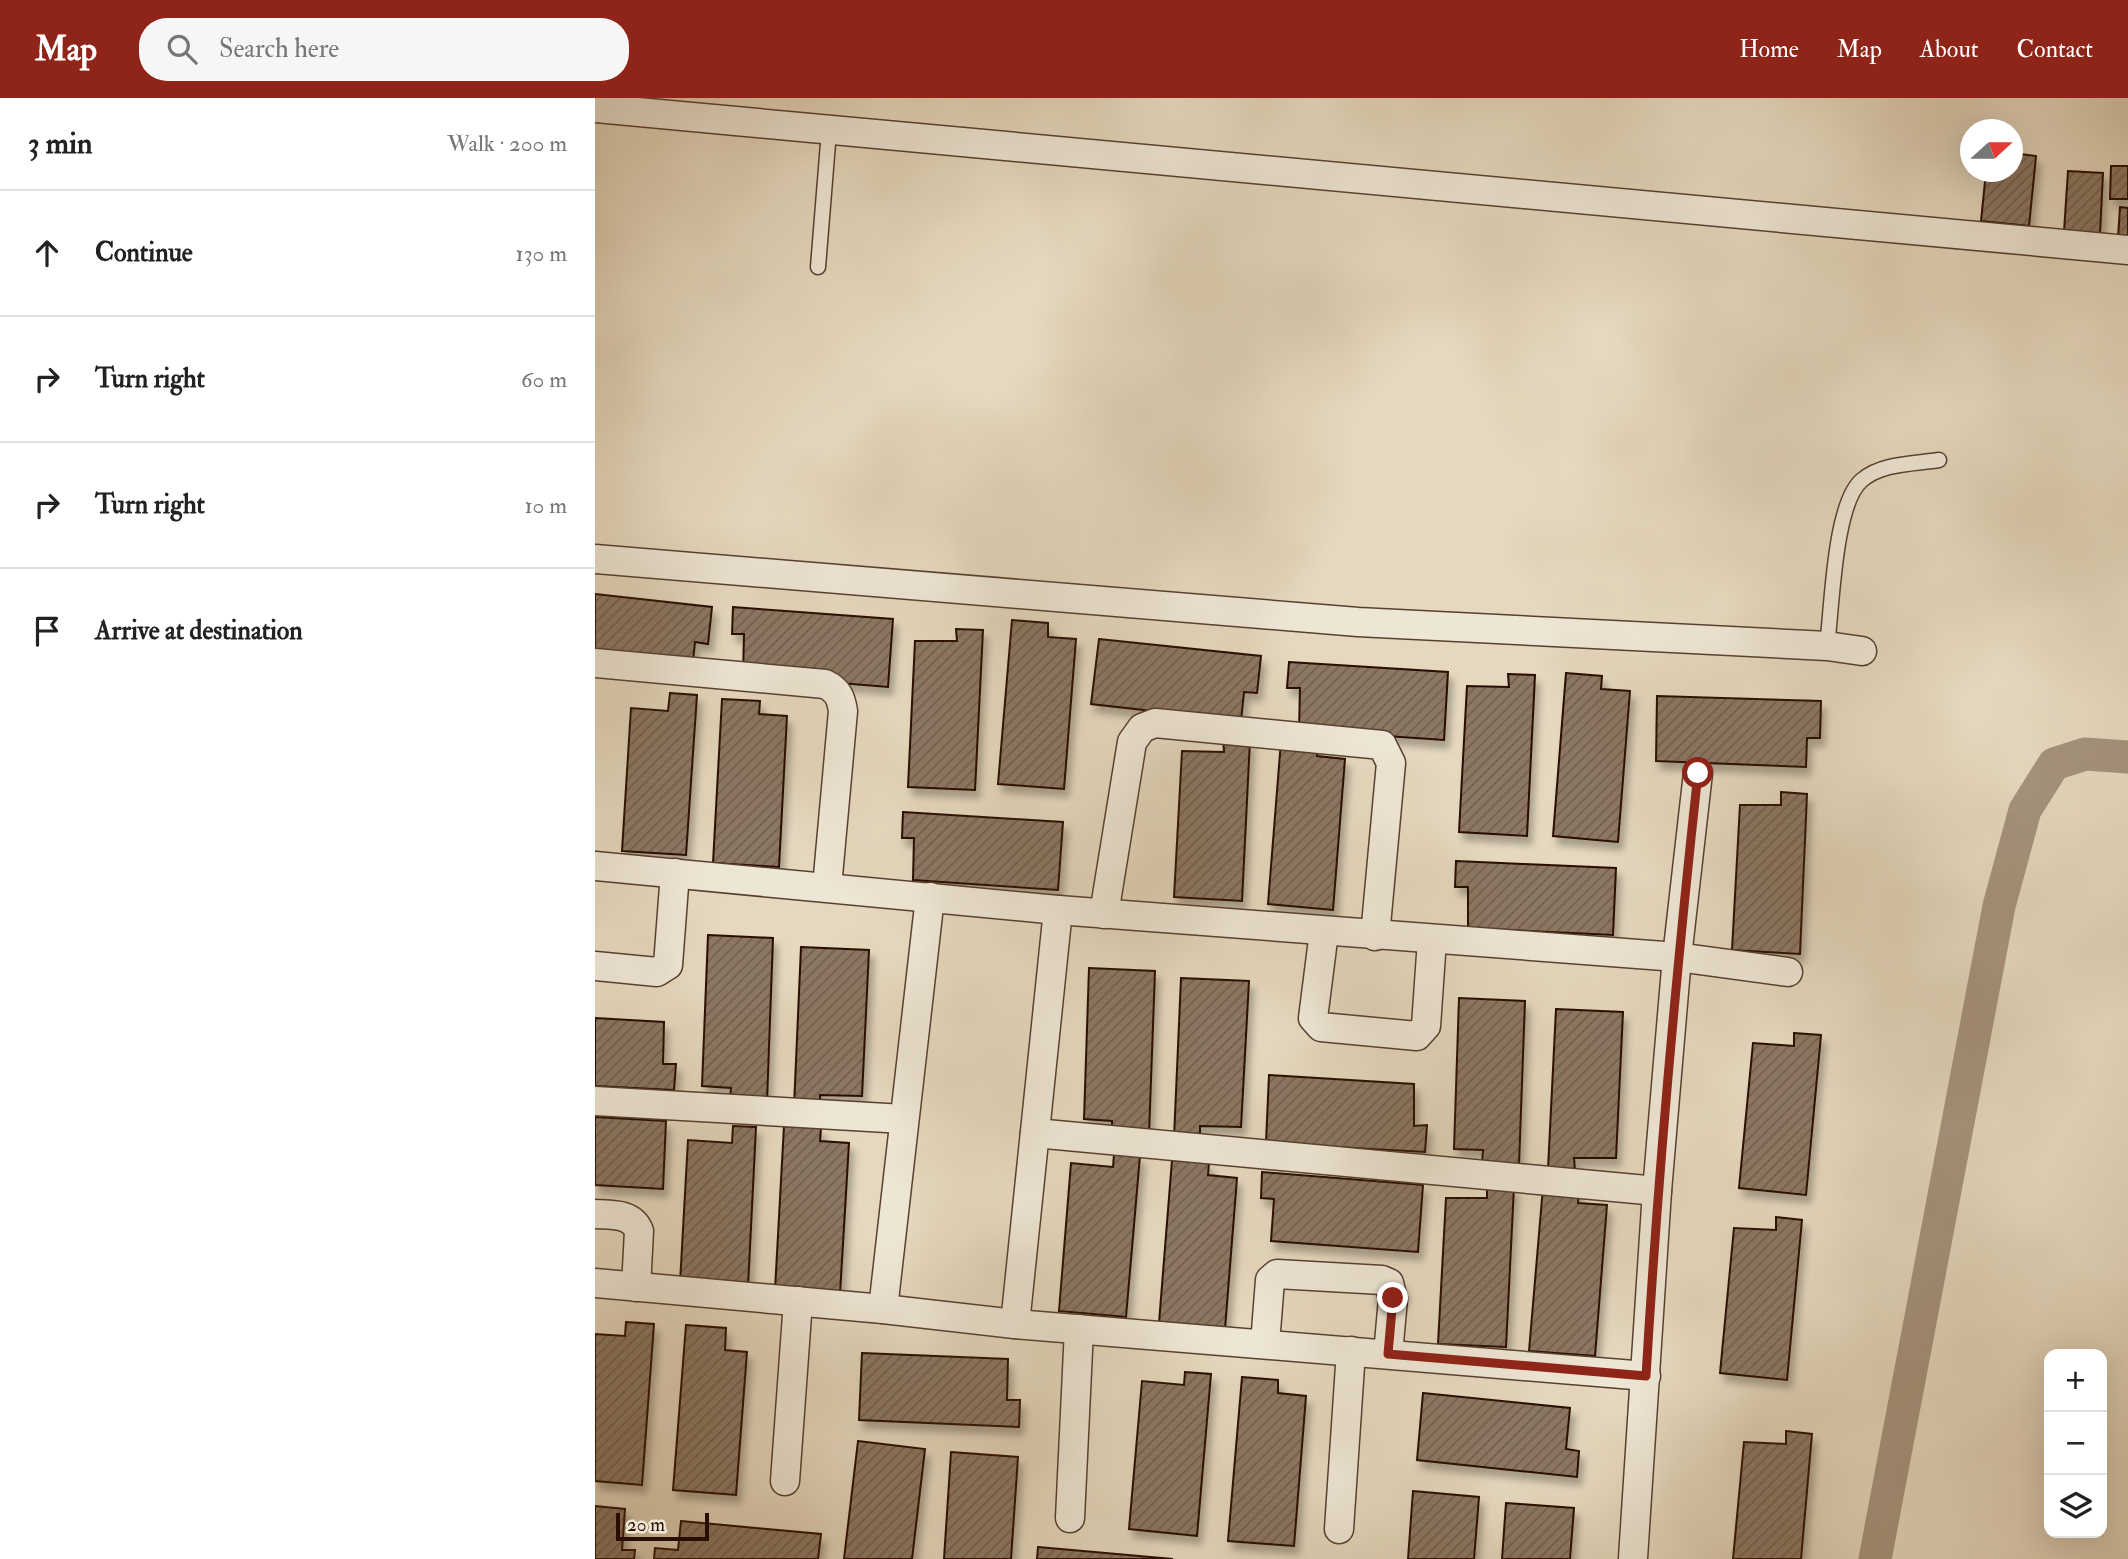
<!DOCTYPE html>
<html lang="en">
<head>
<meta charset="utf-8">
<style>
  :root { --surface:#fff; --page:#f6f6f6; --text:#222; --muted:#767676; --line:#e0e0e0; --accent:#8f2418 }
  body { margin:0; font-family:"IM FELL Double Pica",serif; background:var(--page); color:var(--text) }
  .controls { position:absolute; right:21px; bottom:21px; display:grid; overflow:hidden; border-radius:14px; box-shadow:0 7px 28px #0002 }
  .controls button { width:63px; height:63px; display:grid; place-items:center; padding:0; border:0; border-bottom:2px solid var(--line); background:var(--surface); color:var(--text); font:35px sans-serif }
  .compass { position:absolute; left:1365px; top:21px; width:63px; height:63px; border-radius:50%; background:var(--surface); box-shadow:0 7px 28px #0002; rotate:69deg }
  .scale { position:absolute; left:21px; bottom:18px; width:93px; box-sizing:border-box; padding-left:7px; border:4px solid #290d00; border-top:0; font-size:19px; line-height:24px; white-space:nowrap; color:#290d00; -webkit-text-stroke:5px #eee6d5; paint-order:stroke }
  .stop { position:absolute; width:21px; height:21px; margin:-16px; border:5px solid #8f2418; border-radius:50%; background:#fff }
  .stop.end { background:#8f2418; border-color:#fff; box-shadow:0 2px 7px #0008 }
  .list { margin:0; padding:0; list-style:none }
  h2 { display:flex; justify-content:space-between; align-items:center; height:91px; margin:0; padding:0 28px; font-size:30px }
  h2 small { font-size:23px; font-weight:400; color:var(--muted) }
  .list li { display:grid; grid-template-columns:46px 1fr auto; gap:21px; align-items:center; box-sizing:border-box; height:126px; padding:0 28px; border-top:2px solid var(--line) }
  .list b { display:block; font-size:26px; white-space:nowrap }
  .list em { font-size:23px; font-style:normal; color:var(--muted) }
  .icon { flex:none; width:38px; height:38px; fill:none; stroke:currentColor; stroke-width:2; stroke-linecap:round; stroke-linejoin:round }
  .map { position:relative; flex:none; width:1533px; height:1461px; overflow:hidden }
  header { display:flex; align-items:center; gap:42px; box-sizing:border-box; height:98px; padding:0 35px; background:var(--accent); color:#fff }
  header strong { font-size:33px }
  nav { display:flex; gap:38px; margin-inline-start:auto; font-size:24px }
  .search { width:490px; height:63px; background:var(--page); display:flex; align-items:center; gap:18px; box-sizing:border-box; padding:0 24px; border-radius:28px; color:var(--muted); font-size:26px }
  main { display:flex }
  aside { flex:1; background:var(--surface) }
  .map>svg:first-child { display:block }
</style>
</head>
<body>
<header>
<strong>Map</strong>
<div class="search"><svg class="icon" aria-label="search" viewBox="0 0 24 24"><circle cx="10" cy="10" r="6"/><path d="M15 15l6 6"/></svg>Search here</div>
<nav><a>Home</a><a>Map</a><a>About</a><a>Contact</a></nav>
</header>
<main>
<aside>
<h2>3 min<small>Walk · 200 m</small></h2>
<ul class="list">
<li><svg class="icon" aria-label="ahead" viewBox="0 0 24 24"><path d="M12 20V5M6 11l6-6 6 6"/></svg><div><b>Continue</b></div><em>130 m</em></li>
<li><svg class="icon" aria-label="right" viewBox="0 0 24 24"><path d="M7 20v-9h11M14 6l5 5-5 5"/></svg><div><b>Turn right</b></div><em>60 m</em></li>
<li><svg class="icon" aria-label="right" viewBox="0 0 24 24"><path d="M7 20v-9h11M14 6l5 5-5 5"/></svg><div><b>Turn right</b></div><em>10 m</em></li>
<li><svg class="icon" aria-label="arrive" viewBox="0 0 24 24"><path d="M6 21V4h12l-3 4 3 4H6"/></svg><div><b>Arrive at destination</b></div></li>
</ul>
</aside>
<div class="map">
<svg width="1533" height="1461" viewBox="0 0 1533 1461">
  <defs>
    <pattern id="building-hatch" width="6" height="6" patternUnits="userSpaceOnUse" patternTransform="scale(1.75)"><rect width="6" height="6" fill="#8b7763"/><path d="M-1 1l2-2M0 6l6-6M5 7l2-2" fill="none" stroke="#72604f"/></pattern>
    <filter id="shadow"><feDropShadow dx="4.5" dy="8" stdDeviation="3.5" flood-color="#0004"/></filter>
  </defs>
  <rect width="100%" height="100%" fill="#e5d8be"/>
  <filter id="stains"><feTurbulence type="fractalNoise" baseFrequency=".00286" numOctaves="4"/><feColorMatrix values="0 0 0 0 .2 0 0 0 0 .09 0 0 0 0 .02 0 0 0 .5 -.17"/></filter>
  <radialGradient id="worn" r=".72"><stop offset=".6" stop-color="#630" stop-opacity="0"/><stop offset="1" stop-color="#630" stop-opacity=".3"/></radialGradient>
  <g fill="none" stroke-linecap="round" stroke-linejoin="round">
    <path stroke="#a5937d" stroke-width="33" d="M1280,1461L1404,808L1430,712L1459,666L1490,656L1533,659"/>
  </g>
  <g fill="url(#building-hatch)" stroke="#290d00" stroke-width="2" filter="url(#shadow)">
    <path d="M1418,55L1441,58L1434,128L1386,123L1391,74H1418Z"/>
    <path d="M1516,68H1533V101H1515Z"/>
    <path d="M1473,73L1508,75L1505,136L1469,134Z"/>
    <path d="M1525,109L1533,110V141L1523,140Z"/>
    <path d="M0,496L117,509L113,546L100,544L97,573L0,562Z"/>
    <path d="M138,509L298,521L293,589L148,577L149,536H137Z"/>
    <path d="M417,522L453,525V539L481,541L469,691L403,686Z"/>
    <path d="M361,531L388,532L380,692L313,689L320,543H362Z"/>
    <path d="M504,541L666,558L662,595L649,594L646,623L496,606Z"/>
    <path d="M694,564L853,574L849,642L704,632L705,590H692Z"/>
    <path d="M971,575L1007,578L1006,591L1035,593L1023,744L958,738Z"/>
    <path d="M913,576L940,577L932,738L864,734L872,588L914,589Z"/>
    <path d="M75,595L102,597L91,757L27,753L36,610L73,613Z"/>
    <path d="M1062,598L1226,603L1225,640H1212L1211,669L1061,663Z"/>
    <path d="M127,601L165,603L164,616L192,618L184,769L118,765Z"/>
    <path d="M628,640L655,642L647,803L579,799L587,653L629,654Z"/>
    <path d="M686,643L723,646L722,658L750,661L738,812L673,806Z"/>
    <path d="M1186,694L1212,696L1205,856L1137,852L1145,707H1186Z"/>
    <path d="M308,714L468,724L463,792L318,782L319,740H307Z"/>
    <path d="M861,763L1021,770L1018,837L873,830V789H860Z"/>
    <path d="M113,837L178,840L172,1004L135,1002L136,990L107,988Z"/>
    <path d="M206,849L274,852L267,998L225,997V1011L199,1009Z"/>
    <path d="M494,870L560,873L554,1037L517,1035V1023L489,1021Z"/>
    <path d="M586,880L654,883L646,1029L605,1028V1041L579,1040Z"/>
    <path d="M864,900L930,903L924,1067L887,1065L888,1052L859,1051Z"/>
    <path d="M961,911L1028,914L1021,1060H979L980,1072L953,1071Z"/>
    <path d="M0,920L69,924L68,966H81L79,992L0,988Z"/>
    <path d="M1199,935L1226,937L1211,1097L1144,1090L1158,945L1199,948Z"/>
    <path d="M674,977L819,986V1028L832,1027L830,1054L671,1045Z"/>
    <path d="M0,1019L71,1023L68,1091L0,1087Z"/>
    <path d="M138,1028L161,1029L153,1189L85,1185L93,1042L137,1045Z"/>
    <path d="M189,1028L226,1030L225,1043L254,1045L245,1196L180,1192Z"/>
    <path d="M519,1056L545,1058L531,1219L464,1213L476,1065L518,1069Z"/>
    <path d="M577,1062L614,1065L613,1077L642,1080L630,1231L564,1225Z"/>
    <path d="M667,1074L828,1087L823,1154L676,1143L679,1101L666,1100Z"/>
    <path d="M892,1087L919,1089L911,1249L843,1246L851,1100H892Z"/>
    <path d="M948,1089L984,1092L983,1105L1012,1107L1000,1258L934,1253Z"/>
    <path d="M1181,1119L1207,1122L1192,1282L1125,1275L1139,1130L1181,1132Z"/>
    <path d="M31,1224L59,1226L47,1387L0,1383V1236L30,1238Z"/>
    <path d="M91,1227L131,1230L130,1252L152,1254L141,1397L78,1392Z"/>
    <path d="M267,1255L413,1261L412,1302H425L424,1329L264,1322Z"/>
    <path d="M590,1274L616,1276L602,1438L534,1431L547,1283L589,1287Z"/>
    <path d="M647,1279L683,1282V1295L711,1298L699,1448L633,1443Z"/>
    <path d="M828,1295L975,1310L971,1351L984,1353L982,1379L822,1362Z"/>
    <path d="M1191,1333L1217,1336L1206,1461H1138L1149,1344L1191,1346Z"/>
    <path d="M263,1343L330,1351L317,1461H249Z"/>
    <path d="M356,1354L423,1359L416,1461H349Z"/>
    <path d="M818,1393L884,1399L879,1461H813Z"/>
    <path d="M911,1405L979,1410L975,1461H907Z"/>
    <path d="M0,1408L30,1411L27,1452H40L39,1461H0Z"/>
    <path d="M86,1423L226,1436L223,1461H59L60,1450L83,1452Z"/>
    <path d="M443,1449L578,1461H442Z"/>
  </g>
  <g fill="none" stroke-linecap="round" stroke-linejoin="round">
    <g stroke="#584030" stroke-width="17">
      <g id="service">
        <path d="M223,169L234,33"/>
        <path d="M1232,548C1237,511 1239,405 1267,382C1287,365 1318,366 1344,362"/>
      </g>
    </g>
    <g stroke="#584030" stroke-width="31">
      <g id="minor">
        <path d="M0,10L1533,152"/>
        <path d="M0,461L763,524L1232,548L1267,553"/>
        <path d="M0,565L230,586C243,592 246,600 248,613L232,789"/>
        <path d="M0,768L463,812L1082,859L1193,874"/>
        <path d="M509,816L537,644L547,630L560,625L787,647L796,665L780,838"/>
        <path d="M729,834L718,920L726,929L822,938L831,928L837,842"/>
        <path d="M0,868L62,874L73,867L80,775"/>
        <path d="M0,1003L309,1021"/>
        <path d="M440,1035L1062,1093"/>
        <path d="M0,1116C17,1117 37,1115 44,1133L41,1189"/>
        <path d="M0,1185L288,1211L420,1226L1051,1278"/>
        <path d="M288,1211L335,799"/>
        <path d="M420,1226L463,812"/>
        <path d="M670,1246L675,1182L682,1176L787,1182L794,1185L798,1201L793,1256"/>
        <path d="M190,1383L203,1203"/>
        <path d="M475,1420L484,1231"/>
        <path d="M744,1431L756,1253"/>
        <path d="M1038,1460L1062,1093L1082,859L1103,675"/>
      </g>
    </g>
    <use href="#service" stroke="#eee6d5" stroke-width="14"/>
    <use href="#minor" stroke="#eee6d5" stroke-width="28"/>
  </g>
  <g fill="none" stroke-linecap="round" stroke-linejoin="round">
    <path stroke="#8f2418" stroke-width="9" d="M798,1200L793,1256L1051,1278C1063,1076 1081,876 1103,675"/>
  </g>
  <rect width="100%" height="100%" filter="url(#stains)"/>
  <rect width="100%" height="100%" fill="url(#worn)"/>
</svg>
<div class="controls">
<button>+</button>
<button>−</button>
<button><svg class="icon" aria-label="layers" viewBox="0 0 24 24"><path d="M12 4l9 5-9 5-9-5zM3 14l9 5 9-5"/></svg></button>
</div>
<svg class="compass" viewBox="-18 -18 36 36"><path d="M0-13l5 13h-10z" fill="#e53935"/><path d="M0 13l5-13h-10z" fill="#767676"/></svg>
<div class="scale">20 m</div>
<div class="stop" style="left:1103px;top:675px"></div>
<div class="stop end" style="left:798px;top:1200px"></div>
</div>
</main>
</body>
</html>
